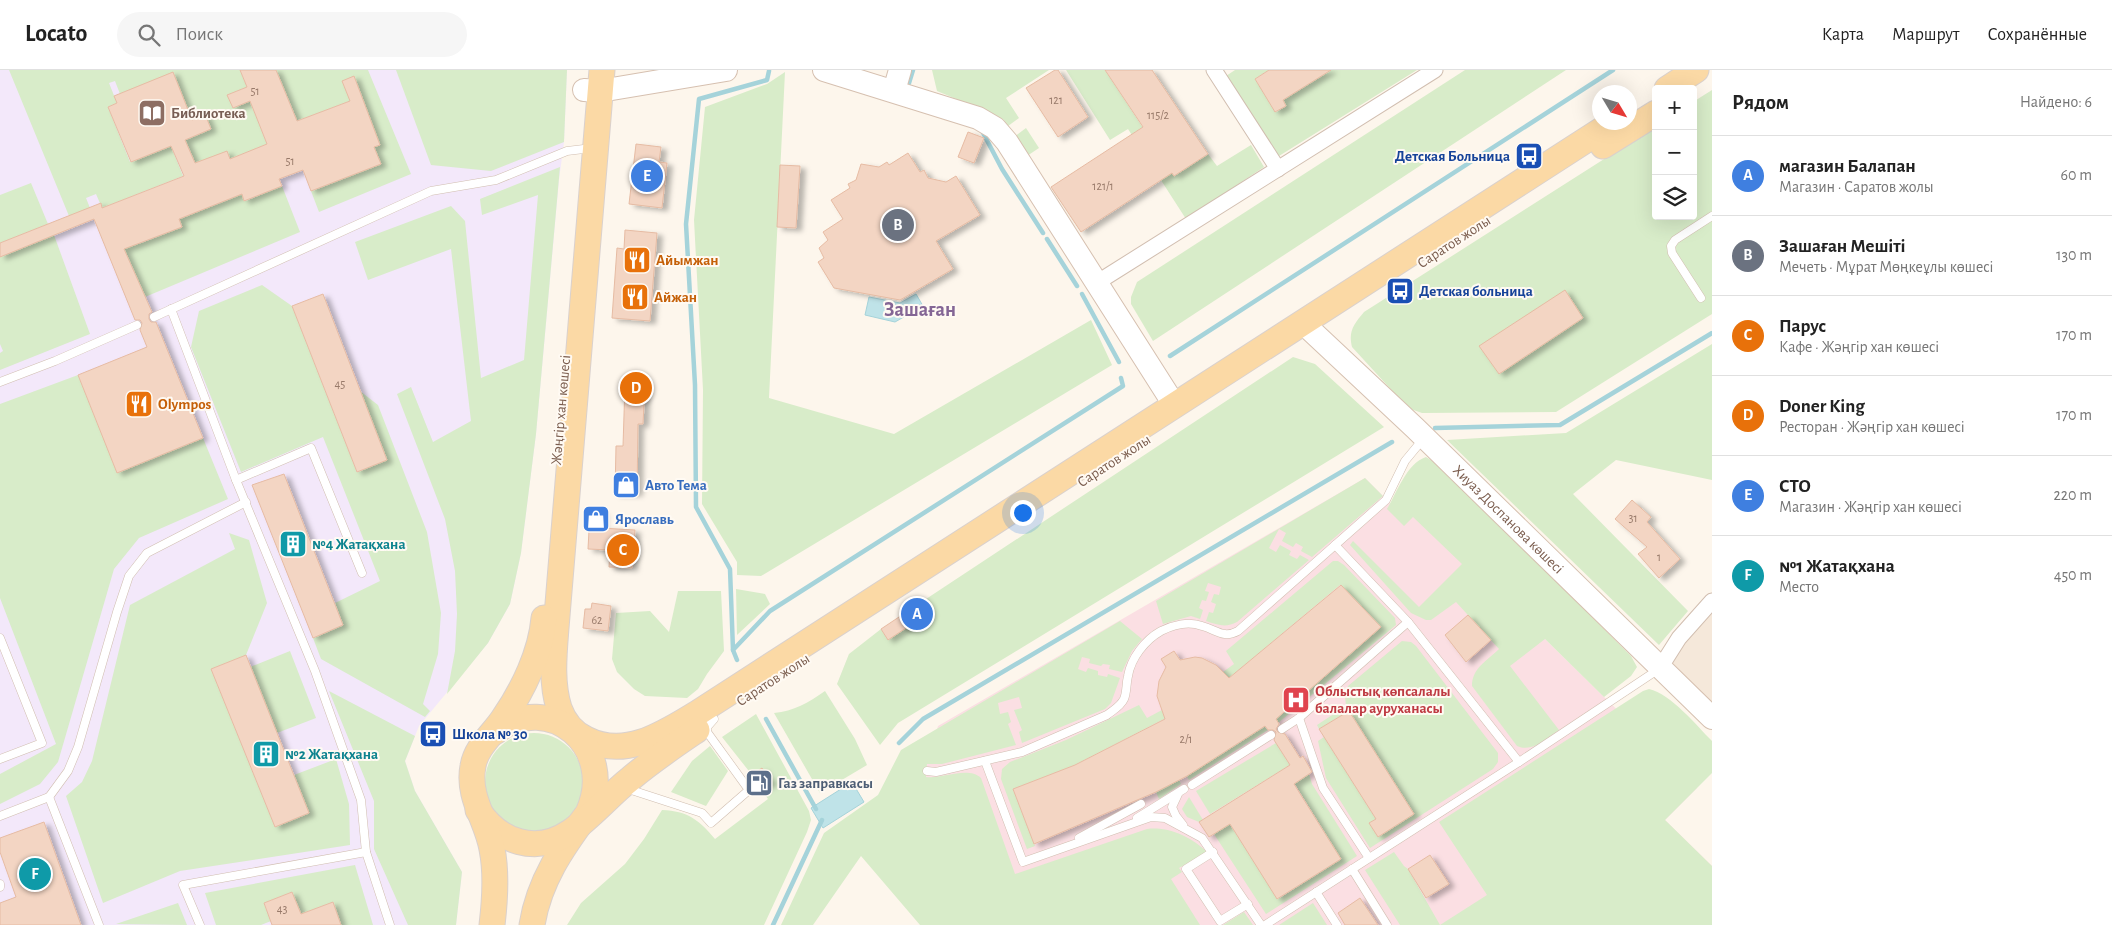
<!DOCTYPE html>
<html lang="ru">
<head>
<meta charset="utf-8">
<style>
  :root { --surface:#fff; --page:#f6f6f6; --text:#222; --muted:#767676; --line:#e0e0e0; --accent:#e76f51 }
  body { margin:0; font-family:"Alegreya Sans",sans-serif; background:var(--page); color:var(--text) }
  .controls { position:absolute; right:15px; top:15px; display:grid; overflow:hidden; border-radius:5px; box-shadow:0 5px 20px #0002 }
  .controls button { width:45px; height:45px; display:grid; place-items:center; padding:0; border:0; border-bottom:1px solid var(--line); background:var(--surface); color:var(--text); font:25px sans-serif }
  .compass { position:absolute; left:1592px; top:15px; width:45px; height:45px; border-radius:50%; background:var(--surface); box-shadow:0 5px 20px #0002; rotate:128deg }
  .you { position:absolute; left:1022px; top:442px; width:18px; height:18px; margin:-12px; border:4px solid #fff; border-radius:50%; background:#1a73e8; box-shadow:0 0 0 8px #1a73e833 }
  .badge { display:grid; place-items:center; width:32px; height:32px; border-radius:50%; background:var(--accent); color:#fff; font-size:16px; font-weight:700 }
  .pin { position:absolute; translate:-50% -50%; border:2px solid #fff; box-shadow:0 1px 5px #0006 }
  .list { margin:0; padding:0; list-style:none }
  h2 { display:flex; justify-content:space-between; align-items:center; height:65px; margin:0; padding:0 20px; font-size:21px }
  h2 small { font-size:16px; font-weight:400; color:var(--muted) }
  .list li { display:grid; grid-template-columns:32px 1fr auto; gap:15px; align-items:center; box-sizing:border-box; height:80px; padding:0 20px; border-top:1px solid var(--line) }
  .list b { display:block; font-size:19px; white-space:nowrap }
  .list p { margin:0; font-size:16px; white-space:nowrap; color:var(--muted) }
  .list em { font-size:16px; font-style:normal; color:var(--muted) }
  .icon { flex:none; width:28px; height:28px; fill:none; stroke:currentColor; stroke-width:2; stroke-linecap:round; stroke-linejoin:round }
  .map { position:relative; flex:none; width:1712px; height:855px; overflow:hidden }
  header { display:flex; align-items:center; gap:30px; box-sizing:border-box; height:70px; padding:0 25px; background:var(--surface); border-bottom:1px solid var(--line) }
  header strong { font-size:24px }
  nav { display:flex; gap:28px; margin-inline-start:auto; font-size:18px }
  .search { width:350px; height:45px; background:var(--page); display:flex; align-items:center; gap:12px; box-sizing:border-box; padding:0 18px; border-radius:28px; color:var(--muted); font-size:19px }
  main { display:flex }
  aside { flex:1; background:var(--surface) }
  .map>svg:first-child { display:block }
</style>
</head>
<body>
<header>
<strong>Locato</strong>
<div class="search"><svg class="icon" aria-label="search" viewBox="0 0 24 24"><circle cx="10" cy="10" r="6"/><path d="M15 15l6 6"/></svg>Поиск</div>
<nav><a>Карта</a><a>Маршрут</a><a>Сохранённые</a></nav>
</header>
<main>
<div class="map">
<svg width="1712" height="855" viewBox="0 0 1712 855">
  <defs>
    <filter id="shadow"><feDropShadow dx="5.5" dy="3" stdDeviation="2.5" flood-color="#0004"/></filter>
  </defs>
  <rect width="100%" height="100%" fill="#fdf6ec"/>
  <path fill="#f5e8da" d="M1712,531V648L1660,598Z"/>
  <path fill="#f3e8fa" d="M0,0H567L564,72L559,110L536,364L521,483L510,534L488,573L419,656L405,691L415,721L462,802L456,855H0Z"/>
  <path fill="#fbdfe3" d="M1365,408L1405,448L1417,437L1545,569L1697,718L1665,750L1712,796V855H1027L926,708L927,694L938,656Z"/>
  <g fill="#d8ecc9">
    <path d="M9,0H240L247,17L228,25L233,38L250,31L267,74L230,89L195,93L185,70L211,59L205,45L192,50L173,3L120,24L115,11L109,13L117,33L108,37L130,92L171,76L183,106L102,138L96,124L86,128L90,138L69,146Z"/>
    <path d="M276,0H368L411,104L319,142L311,121L381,94L374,77L380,75L354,7L350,31L297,51Z"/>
    <path d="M396,0H567L564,72L491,101L431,95Z"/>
    <path d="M932,0H1049L1006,28L1019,48L1008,56L1004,50L997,46L937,21Z"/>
    <path d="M1066,0H1105L1174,105L1208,84L1217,96L1251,75L1264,97L1186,149L1128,59L1110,70Z"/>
    <path d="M1235,0H1269L1255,9L1276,42L1286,36L1283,30L1331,0H1417L1279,86L1226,6Z"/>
    <path d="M1465,0H1566L1153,271L1131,234V227L1137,212Z"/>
    <path d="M785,2L769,328L894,364L1091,250L1112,295L761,506L737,505V492L702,434L703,320L694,150L705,37L767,14Z"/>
    <path d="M1712,20V244L1556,342L1422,343L1408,338L1352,277C1348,261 1354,254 1364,242L1656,56V146H1693V32Z"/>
    <path d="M1026,58L1039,78L1027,86L1014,67Z"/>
    <path d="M560,97L536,364L521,483L510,534L488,573L447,624L455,581L457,544L455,501L445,449L397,324L411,317L433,372L471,351L451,179L368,210L355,172L451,136L465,151L481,308L524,290L538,125L482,145L480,129Z"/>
    <path d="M31,113L48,154L0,173V125Z"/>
    <path d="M282,116L300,162L145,227L121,172L141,173L181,157L179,149L242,124L245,131Z"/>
    <path d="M54,165L90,264L0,300V283L3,281L0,274V187Z"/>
    <path d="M262,215L292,236L357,402L387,390L360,321L378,335L427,462L441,543L438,584L423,634L430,641L425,647L321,589L313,568L343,555L335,533L380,511L323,367L241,402L191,277L199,241Z"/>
    <path d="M1712,274V410L1616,390L1573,424L1688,541L1659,575L1447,370L1566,363Z"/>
    <path d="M1293,287L1315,294L1384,357L898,653L880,675L837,614L849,584L881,559L888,569L927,544L920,533Z"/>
    <path d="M78,305L118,402L203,368L228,429L139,468L114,499L58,692L40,714L0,734V704L56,674L0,528V334Z"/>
    <path d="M1426,387L1442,397L1631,586L1637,597L1631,606L1604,627L1545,569L1510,596L1559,660C1546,668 1533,683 1517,676L1472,616C1472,598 1487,591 1499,579L1456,532L1431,550H1426L1411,543L1350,475L1353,471L1419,537L1462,494L1413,447L1404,456L1387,439C1397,422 1407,393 1426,387Z"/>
    <path d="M1365,408L1383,426L1312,487L1301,481L1303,477L1296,473L1293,477L1282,471L1286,463L1279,459L1269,478L1276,482L1280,475L1291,481L1289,485L1297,489L1300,485L1309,490L1237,552C1226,558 1218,555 1206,551L1209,542L1213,543L1216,534L1211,532L1214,524L1219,525L1221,517L1208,513L1205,521L1209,522L1206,531L1202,530L1199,538L1203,540L1200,549L1191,546L1163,554L1156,531Z"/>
    <path d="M229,463L249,470L267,533L246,585L211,599L275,757L309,743L294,705L336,689L349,734L350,775L180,801L103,833L66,726L82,712L92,691L130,535L235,479Z"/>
    <path d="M1333,491H1338L1344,495L1395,548L1396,555L1278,653L1276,649L1381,557L1340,515L1228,609L1223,602L1234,594L1226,581Z"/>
    <path d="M736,519L765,524L770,534L737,565Z"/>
    <path d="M678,521H721L724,581L707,604L698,619L687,628L645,626L634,619L617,602L612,589L616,543L650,541L669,562Z"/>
    <path d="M1120,551L1142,569L1132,581L1122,602L1109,599L1110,595L1103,594L1101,596L1089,593L1090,589L1082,587L1078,599L1086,602L1088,598L1098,601V605L1107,607L1108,604L1120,608L1111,633L1105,639L1022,673L1019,662L1022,660L1014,640L1022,638L1019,627L998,633L1000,644L1008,642L1011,652L1008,654L1016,675L942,694H927L926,707C942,709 968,696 981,708L1015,804L1147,759C1168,756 1192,767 1207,782L1179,798L1182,802L1171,809L1200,855H920L861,786L813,855H781L824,763L878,725L901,680Z"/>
    <path d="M1402,571L1411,572L1416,576L1498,683V692L1493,699L1370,778L1326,708L1318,671L1324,667L1376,749L1369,753L1414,744L1349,641L1319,659L1317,655L1346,636L1345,626L1348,616Z"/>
    <path d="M290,581L316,648L277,663L250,597Z"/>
    <path d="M1649,619C1671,624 1696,655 1712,671V703L1665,750L1712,796V855H1400L1365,800L1394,782L1404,796L1408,799L1440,855L1487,825L1439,752L1643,621Z"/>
    <path d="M329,621L415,666L405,691L415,721L462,802L456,855H408L374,779V731Z"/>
    <path d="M825,621L855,669L867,695L820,723L774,643C794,641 808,633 825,621Z"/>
    <path d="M1139,635L1147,648L1162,640L1166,648L1075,695L1013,719L1035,776L1027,779L1001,709L1002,699L1010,692L1066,670Z"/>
    <path d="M756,644L809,741L811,750L807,762L764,855H567L581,833L625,794L644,769L662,740C688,741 699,750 715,769L768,729L761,719L771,712L762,699L752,705L722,667Z"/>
    <path d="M1265,656L1268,660L1189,710L1186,705Z"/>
    <circle cx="534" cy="712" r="49"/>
    <path d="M1276,673L1290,695L1210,744L1196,721Z"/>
    <path d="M710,676L728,701L706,736L671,722L692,691Z"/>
    <path d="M1309,704L1312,714L1357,786L1266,844L1214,764L1228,751L1278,829L1341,789L1293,711Z"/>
    <path d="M1179,710L1181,714L1159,729L1156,722Z"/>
    <path d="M1189,727L1203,750L1199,752L1187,747L1182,739Z"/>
    <path d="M355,795L373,855H341L333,832L301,844L292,822L264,833L271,851L261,855H216L205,823Z"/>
    <path d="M178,833L187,855L116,854Z"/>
    <path d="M1313,833L1327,855H1279Z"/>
    <path d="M1244,842L1253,855H1223Z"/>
  </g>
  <g fill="#bfe3e8" stroke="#a5d3da">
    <path d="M916,224L923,236L895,252L865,245L869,227L900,233Z"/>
    <path d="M852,712L864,732L823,758L811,738Z"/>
  </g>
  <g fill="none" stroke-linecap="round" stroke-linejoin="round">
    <g stroke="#a5d3da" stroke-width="4.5">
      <path d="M909,13L913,0"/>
      <path d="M981,59L1002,99L1043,163"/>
      <path d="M1047,169L1077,216"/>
      <path d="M1082,224L1119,292"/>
      <path d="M1170,286L1613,0"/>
      <path d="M1435,358L1560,355L1712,263"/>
      <path d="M733,580L730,499L696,437L695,315L686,154L699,29L767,10L769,1"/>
      <path d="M737,590L733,580L770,541L1123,316L1121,308"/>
      <path d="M766,649L816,739"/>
      <path d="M899,673L923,649L1392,372"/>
      <path d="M773,855L822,750"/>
    </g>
  </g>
  <g fill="#f3d5c3" stroke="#e6bba3" filter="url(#shadow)">
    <path d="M240,0H276L297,51L350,31L342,11L354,6L380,75L374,77L381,94L311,121L303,100L279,109L282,116L244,131L242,124L179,149L182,157L124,179L152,242L149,244V249L151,252H156L203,368L117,403L78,305L147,277L140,260L142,253L140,250H135L94,149L0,187V173L101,133L102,138L184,106L171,76L131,92L108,37L117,33L114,26L173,2L192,50L205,44L211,59L185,70L195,93L227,81L230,89L267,74L250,31L233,38L227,25L247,17Z"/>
    <path d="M1055,0H1058L1088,47L1058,67L1026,18Z"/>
    <path d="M1105,0H1152L1208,84L1174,106L1172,103L1081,162L1051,117L1143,57Z"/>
    <path d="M1269,0H1331L1283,30L1286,36L1275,42L1255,9Z"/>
    <path d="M968,62L984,68L974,93L958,87Z"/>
    <path d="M636,74L661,77L659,92L667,93L662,138L629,134Z"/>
    <path d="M908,83L920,102L924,100L928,108L946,112L956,106L980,145L936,171L953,199L900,230L834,218L818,192L824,188L819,178L828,170L823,162L843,149L831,130L850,118L848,114L856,110L861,94L879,97L887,92L889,95Z"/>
    <path d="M780,95L800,96L796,158L777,157Z"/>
    <path d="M625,160L657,163L650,251L612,248L617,178L624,179Z"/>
    <path d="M1565,220L1583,248L1499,304L1479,276Z"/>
    <path d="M323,224L387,390L357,402L292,236Z"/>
    <path d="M625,314H645L643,354H638L637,423H615L616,376H623Z"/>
    <path d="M284,404L343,555L313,568L252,415Z"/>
    <path d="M1632,430L1651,447L1647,452L1680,489L1659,508L1638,484L1647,477L1615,449Z"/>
    <path d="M590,441L602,442L601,458L635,460L632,498L609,497L610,480L588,479Z"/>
    <path d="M1341,515L1381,557L1276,649L1279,654L1276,659L1278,662L1285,664L1300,688L1303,686L1312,702L1294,714L1341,789L1277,829L1230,754L1209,767L1199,752L1290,695L1274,670L1276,662L1273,660H1268L1265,656L1187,706L1156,722L1034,774L1013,719L1075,695L1165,649L1157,626L1159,611L1166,597L1161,589L1174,581L1180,590L1195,587L1202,588L1216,595L1229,608Z"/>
    <path d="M592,533L611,536L608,561L583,558L585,539H591Z"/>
    <path d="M920,533L927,544L888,570L881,559Z"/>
    <path d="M1468,545L1491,570L1466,592L1445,565Z"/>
    <path d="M246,585L309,743L275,757L211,599Z"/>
    <path d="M1349,641L1414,744L1378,767L1369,753L1376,749L1319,659Z"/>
    <path d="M762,698L771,712L761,719L752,705Z"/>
    <path d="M44,752L81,855H0V833L16,827L0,782V768Z"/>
    <path d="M1430,785L1449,814L1426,828L1408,799Z"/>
    <path d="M292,822L301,844L333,832L341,855H272L264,833Z"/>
    <path d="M1360,828L1378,855H1345L1338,843Z"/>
  </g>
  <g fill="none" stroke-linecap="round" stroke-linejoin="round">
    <g stroke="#d1beb0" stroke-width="9">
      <g id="service">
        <path d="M1701,228L1672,183L1671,176L1675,170L1712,146"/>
        <path d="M171,239L236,410L315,601L361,730L366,782L390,855"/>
        <path d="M154,247L431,121L496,110L567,81L592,78"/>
        <path d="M0,312L55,291L137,255"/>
        <path d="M236,410L311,378L362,503"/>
        <path d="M1335,475L1408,552L1519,692"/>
        <path d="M0,568L42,673L0,689"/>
        <path d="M1299,648L1323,718L1369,788"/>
        <path d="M1282,659L1299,648L1408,552"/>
        <path d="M985,691L1023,792L1151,747L1165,748L1202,768L1261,855"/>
        <path d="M927,701L936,702L1022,682L1107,645C1113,640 1120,637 1124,629C1127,622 1126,614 1128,606C1131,588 1145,570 1161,561C1173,555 1189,551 1202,556C1217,560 1223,569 1238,561L1386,430L1405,391L1424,368"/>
        <path d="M1192,715L1271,665"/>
        <path d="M625,718L702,743L711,753L749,720L707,662V657L714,649"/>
        <path d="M1178,724L1172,737L1176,746L1183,755"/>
        <path d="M49,727L68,701L78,677L117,542L129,506L147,483L246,432"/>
        <path d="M0,746L49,727L99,855"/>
        <path d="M1137,748L1184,719"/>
        <path d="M1079,768L1141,734"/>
        <path d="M1213,782L1186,799L1220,851L1248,834"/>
        <path d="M1352,799L1387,855"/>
        <path d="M0,814V817"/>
        <path d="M1316,822L1337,855"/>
        <path d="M200,855L183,815L366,782"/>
        <path d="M1265,855L1519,692L1659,599"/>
      </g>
    </g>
    <g stroke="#d1beb0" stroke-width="17">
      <g id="minor">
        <path d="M1214,0L1278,99"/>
        <path d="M1098,212L1435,0"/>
        <path d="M1660,598L1679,568L1712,531"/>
      </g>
    </g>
    <g stroke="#d6c0b0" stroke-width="24">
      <g id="secondary">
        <path d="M824,0L978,48L995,58L1007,72L1175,336"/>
        <path d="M584,20L600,21L726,0"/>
        <path d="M894,21L900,0"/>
        <path id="s1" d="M1303,253L1415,358L1712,648"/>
      </g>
    </g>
    <g stroke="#dad1cd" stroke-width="27">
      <g id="primary">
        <path d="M602,0L556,558C554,584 551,612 559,638C564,652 573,663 586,669C625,689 663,664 696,644L1614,52"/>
        <path d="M1667,19L1696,0"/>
        <path d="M1603,76L1656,43"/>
        <path d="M495,662C549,619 618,677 588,743C562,778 539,811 532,855"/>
        <path d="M478,740C499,772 536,785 570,762C590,748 610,725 630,709C651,691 675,675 697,660"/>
        <path d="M492,855C495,830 497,804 492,779C487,750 467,727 473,696C476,677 493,664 503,649C523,620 541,583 544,548"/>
      </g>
    </g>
    <use href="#service" stroke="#fff" stroke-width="8"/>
    <use href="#minor" stroke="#fff" stroke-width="15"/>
    <use href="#secondary" stroke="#fff" stroke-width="22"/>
    <use href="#primary" stroke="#fbd9a5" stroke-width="25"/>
  </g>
  <defs>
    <g id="library-square" transform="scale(1.4375)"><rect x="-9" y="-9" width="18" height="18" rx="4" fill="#8d6e63" stroke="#fffaf3"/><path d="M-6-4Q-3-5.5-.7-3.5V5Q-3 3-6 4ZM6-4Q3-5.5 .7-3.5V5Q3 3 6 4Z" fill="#fff"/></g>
    <g id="bus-square" transform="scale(1.4375)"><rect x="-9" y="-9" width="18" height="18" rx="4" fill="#1a4fb4" stroke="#fffaf3"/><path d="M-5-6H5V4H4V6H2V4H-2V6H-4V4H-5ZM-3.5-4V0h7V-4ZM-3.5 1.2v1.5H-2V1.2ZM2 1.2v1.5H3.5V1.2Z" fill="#fff"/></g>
    <g id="restaurant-square" transform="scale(1.4375)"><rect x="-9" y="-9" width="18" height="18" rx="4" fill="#e8710a" stroke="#fffaf3"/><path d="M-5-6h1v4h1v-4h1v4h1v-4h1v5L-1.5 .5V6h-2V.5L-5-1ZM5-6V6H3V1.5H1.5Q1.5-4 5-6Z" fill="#fff"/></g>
    <g id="shop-square" transform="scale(1.4375)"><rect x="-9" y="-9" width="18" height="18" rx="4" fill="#3f7fe0" stroke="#fffaf3"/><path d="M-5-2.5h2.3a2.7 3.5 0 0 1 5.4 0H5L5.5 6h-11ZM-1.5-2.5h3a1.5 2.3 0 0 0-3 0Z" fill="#fff"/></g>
    <g id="building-square" transform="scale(1.4375)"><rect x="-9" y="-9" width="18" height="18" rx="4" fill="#0f9aa8" stroke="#fffaf3"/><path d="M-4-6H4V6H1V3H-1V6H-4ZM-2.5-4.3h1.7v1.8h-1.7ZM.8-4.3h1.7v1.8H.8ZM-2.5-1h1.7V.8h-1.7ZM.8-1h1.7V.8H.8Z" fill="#fff"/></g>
    <g id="hospital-square" transform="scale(1.4375)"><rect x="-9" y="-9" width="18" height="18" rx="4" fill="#e0444e" stroke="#fffaf3"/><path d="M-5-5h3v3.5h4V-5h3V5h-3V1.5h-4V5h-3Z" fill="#fff"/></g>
    <g id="fuel-square" transform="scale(1.4375)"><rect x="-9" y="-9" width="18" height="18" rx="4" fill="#5c6f8a" stroke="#fffaf3"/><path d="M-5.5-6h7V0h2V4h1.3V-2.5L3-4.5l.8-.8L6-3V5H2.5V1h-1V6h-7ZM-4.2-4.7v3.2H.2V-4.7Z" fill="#fff"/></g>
  </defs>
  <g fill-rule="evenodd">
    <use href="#library-square" x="152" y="43"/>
    <use href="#bus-square" x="1529" y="86"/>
    <use href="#restaurant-square" x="637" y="190"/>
    <use href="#bus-square" x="1400" y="221"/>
    <use href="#restaurant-square" x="635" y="227"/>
    <use href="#restaurant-square" x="139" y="334"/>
    <use href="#shop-square" x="626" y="415"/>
    <use href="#shop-square" x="596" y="449"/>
    <use href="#building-square" x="293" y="474"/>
    <use href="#hospital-square" x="1296" y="630"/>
    <use href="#bus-square" x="433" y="664"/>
    <use href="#building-square" x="266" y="684"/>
    <use href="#fuel-square" x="759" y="713"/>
  </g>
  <g text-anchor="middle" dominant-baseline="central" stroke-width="4" stroke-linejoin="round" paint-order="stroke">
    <g font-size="12" fill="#987a6a">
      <text x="255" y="21">51</text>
      <text x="1056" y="30">121</text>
      <text x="1158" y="45">115/2</text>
      <text x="290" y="91">51</text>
      <text x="1103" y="116">121/1</text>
      <text x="340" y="314">45</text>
      <text x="1633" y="448">31</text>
      <text x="1659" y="487">1</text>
      <text x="597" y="550">62</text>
      <text x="1186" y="669">2/1</text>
      <text x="282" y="839">43</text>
    </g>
    <g font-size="15" font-weight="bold" fill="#785e54" stroke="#fffaf3" text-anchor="start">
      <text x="171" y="43">Библиотека</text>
    </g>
    <g font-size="15" font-weight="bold" fill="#164399" stroke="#fffaf3" text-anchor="start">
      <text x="1510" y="86" text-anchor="end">Детская Больница</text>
      <text x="1419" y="221">Детская больница</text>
      <text x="452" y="664">Школа № 30</text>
    </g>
    <g font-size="15" fill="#7a5c4d" stroke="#fffaf3">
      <text transform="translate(1454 172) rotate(-33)">Саратов жолы</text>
      <text transform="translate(561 340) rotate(-85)">Жәңгір хан көшесі</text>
      <text transform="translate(1114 391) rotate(-33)">Саратов жолы</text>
      <text stroke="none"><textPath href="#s1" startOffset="284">Хиуаз Доспанова көшесі</textPath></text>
      <text transform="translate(773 610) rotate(-33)">Саратов жолы</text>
    </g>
    <g font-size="15" font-weight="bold" fill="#c56008" stroke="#fffaf3" text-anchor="start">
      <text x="656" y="190">Айымжан</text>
      <text x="654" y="227">Айжан</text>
      <text x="158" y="334">Olympos</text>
    </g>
    <g font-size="15" font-weight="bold" fill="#366cbe" stroke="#fffaf3" text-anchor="start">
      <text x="645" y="415">Авто Тема</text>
      <text x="615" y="449">Ярославь</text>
    </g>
    <g font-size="15" font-weight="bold" fill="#0d838f" stroke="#fffaf3" text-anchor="start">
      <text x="312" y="474">№4 Жатақхана</text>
      <text x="285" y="684">№2 Жатақхана</text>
    </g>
    <g font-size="15" font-weight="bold" fill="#be3a42" stroke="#fffaf3" text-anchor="start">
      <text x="1315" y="621">Облыстық көпсалалы<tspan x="1315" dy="17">балалар ауруханасы</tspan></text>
    </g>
    <g font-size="15" font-weight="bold" fill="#4e5e75" stroke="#fffaf3" text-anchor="start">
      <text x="778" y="713">Газ заправкасы</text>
    </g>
    <g font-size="20" font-weight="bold" fill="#846695" stroke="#fffaf3">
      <text x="920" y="240">Зашаған</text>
    </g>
  </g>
</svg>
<div class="controls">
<button>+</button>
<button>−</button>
<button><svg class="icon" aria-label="layers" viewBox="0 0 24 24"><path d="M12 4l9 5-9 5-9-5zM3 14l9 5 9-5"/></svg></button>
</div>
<svg class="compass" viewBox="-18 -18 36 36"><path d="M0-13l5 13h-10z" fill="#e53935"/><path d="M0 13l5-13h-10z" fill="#767676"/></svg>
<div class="you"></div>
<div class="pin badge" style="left:917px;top:544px;background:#3f7fe0">A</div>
<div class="pin badge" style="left:898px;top:155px;background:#6b7280">B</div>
<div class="pin badge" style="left:623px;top:480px;background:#e8710a">C</div>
<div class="pin badge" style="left:636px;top:318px;background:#e8710a">D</div>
<div class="pin badge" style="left:647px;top:106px;background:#3f7fe0">E</div>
<div class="pin badge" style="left:35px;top:804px;background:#0f9aa8">F</div>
</div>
<aside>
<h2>Рядом<small>Найдено: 6</small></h2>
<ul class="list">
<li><span class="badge" style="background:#3f7fe0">A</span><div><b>магазин Балапан</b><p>Магазин · Саратов жолы</p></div><em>60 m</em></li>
<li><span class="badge" style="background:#6b7280">B</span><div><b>Зашаған Мешіті</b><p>Мечеть · Мұрат Мөңкеұлы көшесі</p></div><em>130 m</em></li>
<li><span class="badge" style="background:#e8710a">C</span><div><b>Парус</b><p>Кафе · Жәңгір хан көшесі</p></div><em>170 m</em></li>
<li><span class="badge" style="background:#e8710a">D</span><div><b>Doner King</b><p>Ресторан · Жәңгір хан көшесі</p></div><em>170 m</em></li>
<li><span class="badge" style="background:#3f7fe0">E</span><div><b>СТО</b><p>Магазин · Жәңгір хан көшесі</p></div><em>220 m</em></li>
<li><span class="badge" style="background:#0f9aa8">F</span><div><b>№1 Жатақхана</b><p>Место</p></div><em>450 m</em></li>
</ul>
</aside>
</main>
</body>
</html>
